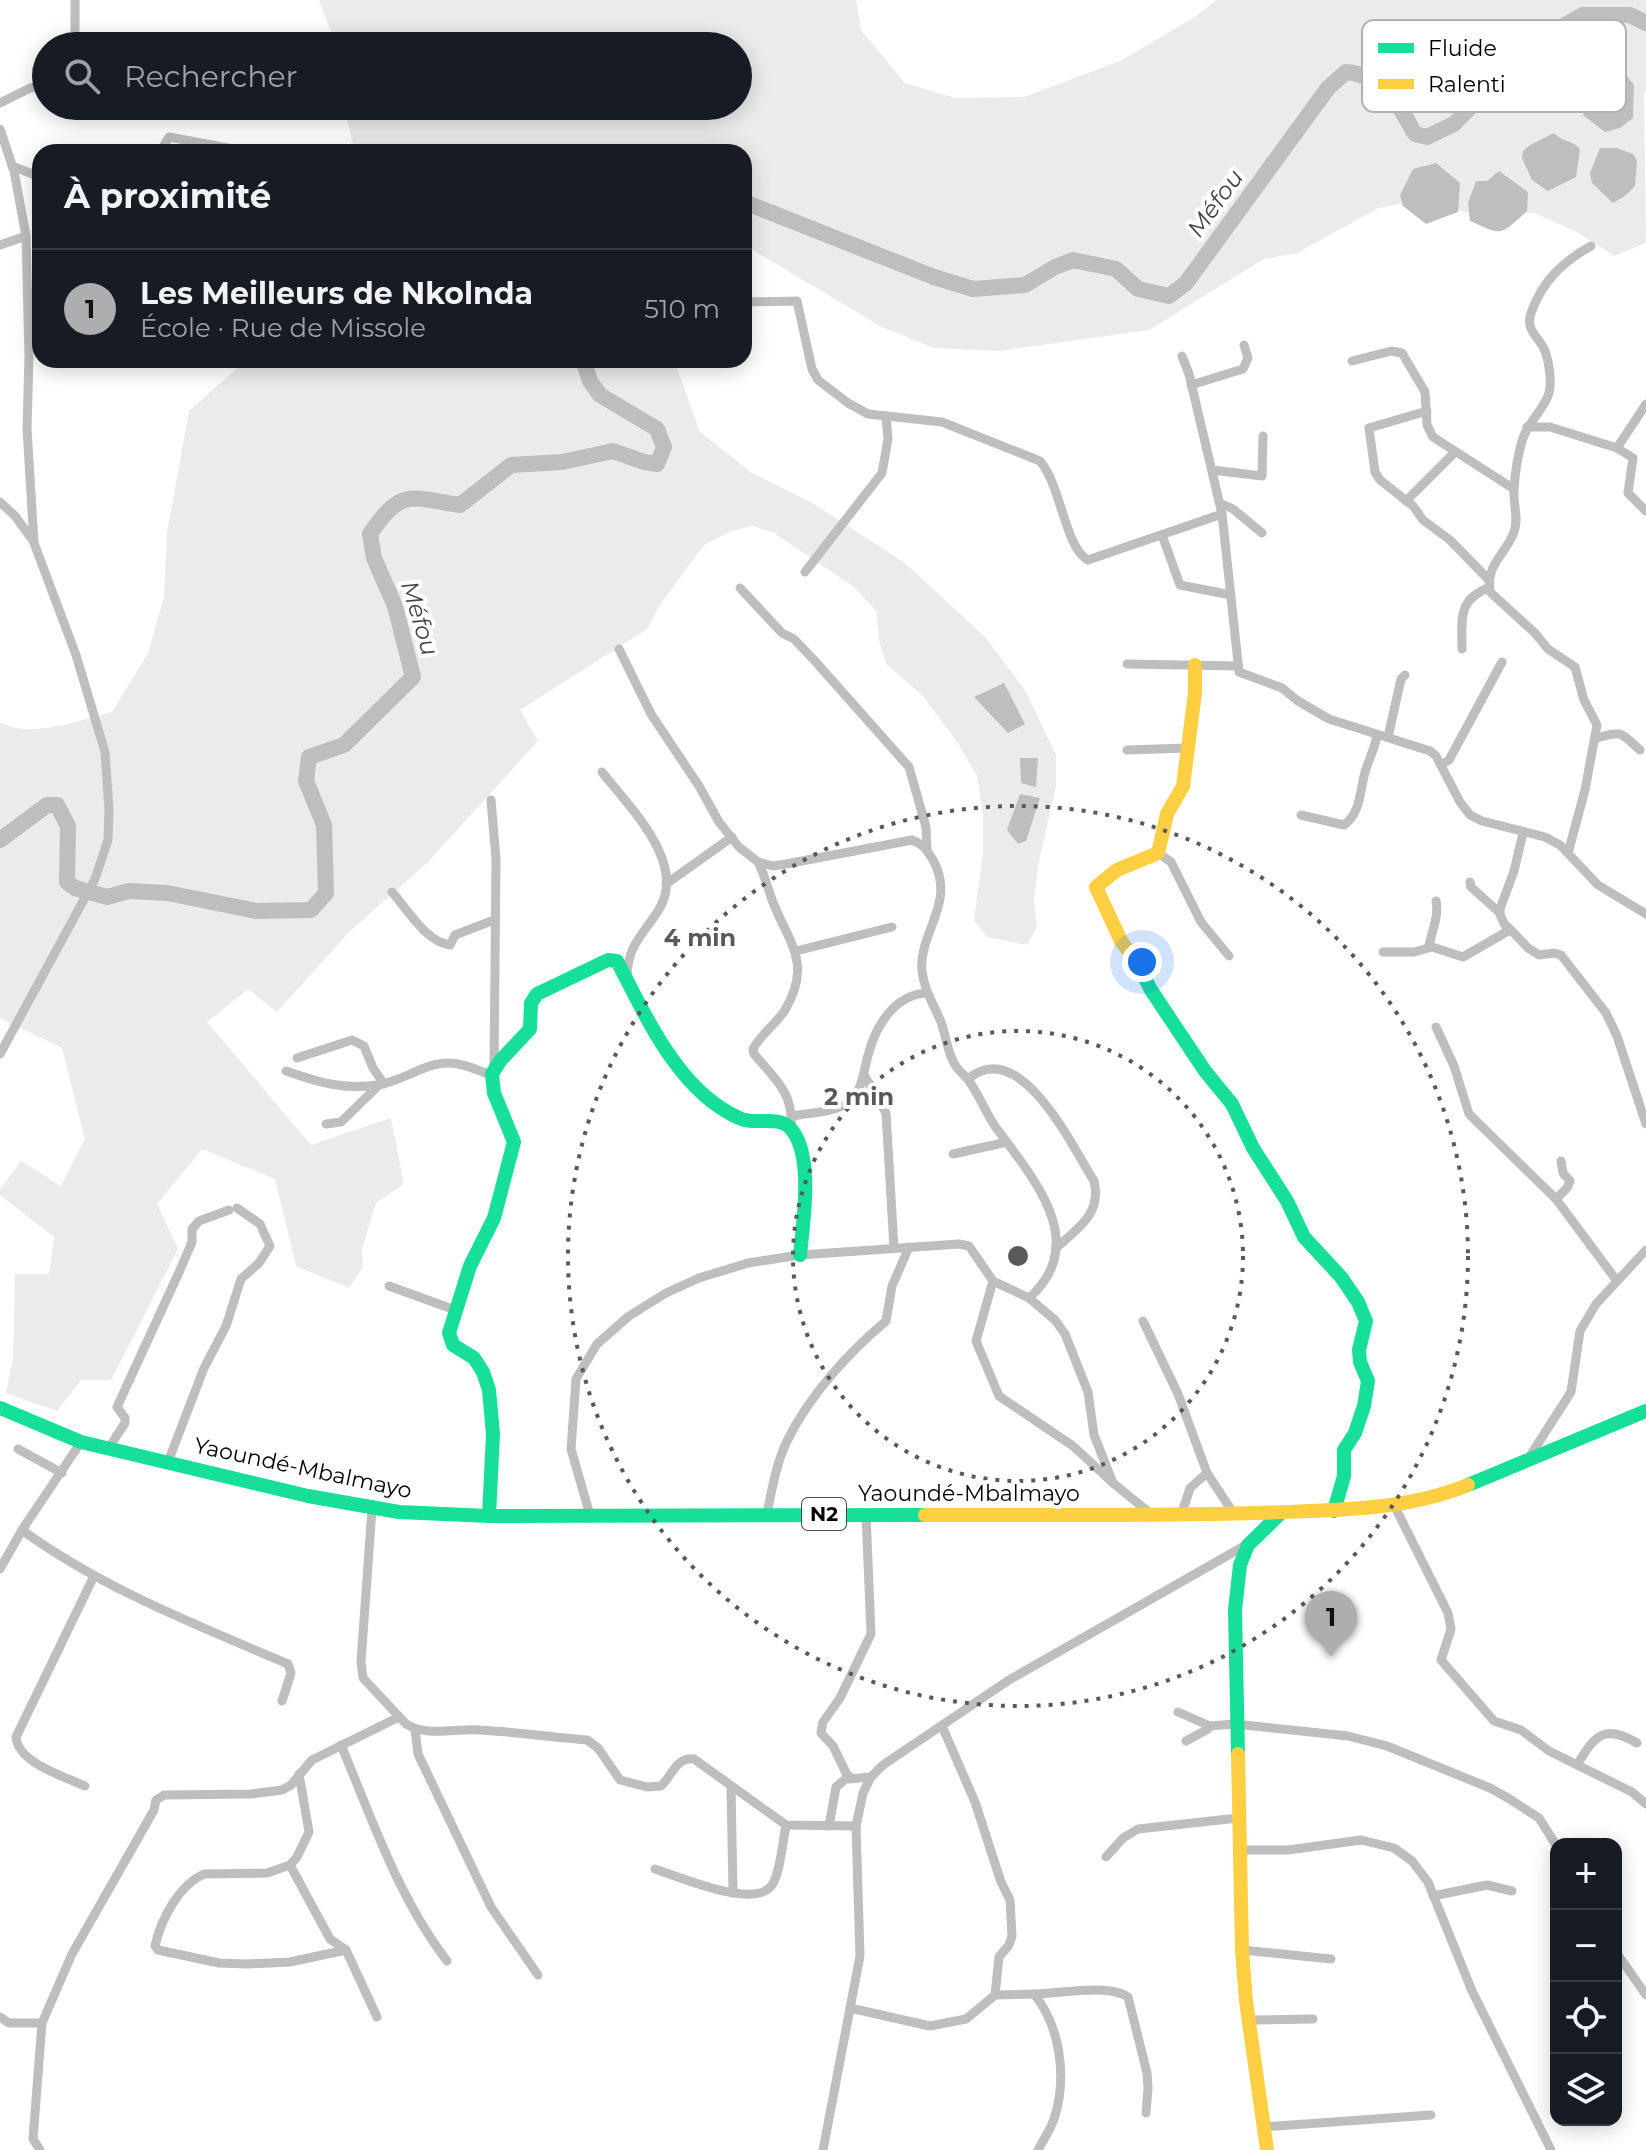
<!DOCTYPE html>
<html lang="fr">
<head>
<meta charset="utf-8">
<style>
  :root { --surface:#171b24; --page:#20242c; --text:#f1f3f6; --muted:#9ea1a6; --line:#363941; --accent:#adaeaf }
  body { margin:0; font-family:Montserrat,sans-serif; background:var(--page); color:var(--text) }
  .controls { position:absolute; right:24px; bottom:24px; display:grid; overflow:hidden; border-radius:16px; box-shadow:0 4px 20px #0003 }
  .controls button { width:72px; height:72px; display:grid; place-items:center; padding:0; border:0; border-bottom:2px solid var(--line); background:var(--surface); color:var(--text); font:40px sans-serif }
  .you { position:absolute; left:1142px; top:962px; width:28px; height:28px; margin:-20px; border:6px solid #fff; border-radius:50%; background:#1a73e8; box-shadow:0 0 0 12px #1a73e833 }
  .badge { display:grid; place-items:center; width:52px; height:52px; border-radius:50%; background:var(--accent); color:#111; font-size:26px; font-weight:700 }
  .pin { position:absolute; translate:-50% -66px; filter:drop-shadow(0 2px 4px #0008) }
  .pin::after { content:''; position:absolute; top:42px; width:28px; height:24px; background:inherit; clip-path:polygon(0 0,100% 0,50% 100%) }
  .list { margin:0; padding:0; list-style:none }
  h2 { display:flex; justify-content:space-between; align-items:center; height:104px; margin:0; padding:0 32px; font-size:34px }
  h2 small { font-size:26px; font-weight:400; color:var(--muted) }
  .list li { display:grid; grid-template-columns:52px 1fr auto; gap:24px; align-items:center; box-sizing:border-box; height:120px; padding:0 32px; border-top:2px solid var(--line) }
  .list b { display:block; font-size:30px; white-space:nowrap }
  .list p { margin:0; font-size:26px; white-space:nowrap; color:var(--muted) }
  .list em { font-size:26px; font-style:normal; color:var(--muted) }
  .icon { flex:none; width:44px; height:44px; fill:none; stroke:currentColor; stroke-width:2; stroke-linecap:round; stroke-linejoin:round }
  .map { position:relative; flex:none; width:1646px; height:2150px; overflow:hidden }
  .search { position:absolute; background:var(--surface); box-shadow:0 4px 20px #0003; left:32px; top:32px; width:720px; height:88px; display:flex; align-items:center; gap:20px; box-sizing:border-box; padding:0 28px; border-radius:44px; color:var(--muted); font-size:30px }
  .panel { position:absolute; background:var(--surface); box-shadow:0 4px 20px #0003; left:32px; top:144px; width:720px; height:224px; border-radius:24px }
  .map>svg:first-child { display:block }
</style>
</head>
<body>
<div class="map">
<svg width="1646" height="2150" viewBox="0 0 1646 2150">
  <rect width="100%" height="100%" fill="#fff"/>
  <g fill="#ebebeb">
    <path d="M319,0H856L861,30L905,83L955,98L1024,97L1120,61L1193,18L1217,0H1646V90L1644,94L1646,243L1614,256L1575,231L1534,213H1468L1424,200L1378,208L1297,253L1264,259L1149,330L999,351L934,348L882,327L751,249L744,248V152H350L353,145L344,106H738V46H336Z"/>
    <path d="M246,360H674L700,432L752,473L814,504L905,563L986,638L1025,690L1056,755V786L1038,866L1034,901L1037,927L1027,945L987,937L974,920L983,852V816L977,776L958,743L922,695L886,664L879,640L876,611L854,587L774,533L753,526L731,531L704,545L659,606L647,629L520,710L538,741L428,862L349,932L277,1012L248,989L207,1022L311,1145L391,1118L404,1184L376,1203L362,1249L363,1267L349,1288L296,1266L275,1179L202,1149L157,1204L178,1249L111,1380H81L57,1411L6,1393L13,1360L15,1274H49L54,1237L0,1195V1189L21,1161L61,1186L85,1139L62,1048L0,1018V723C34,739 78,720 112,712L148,653L164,597L167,532L189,411Z"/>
  </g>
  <g fill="#bebebe">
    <path d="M1626,75L1634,85L1633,118L1620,128L1605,132L1583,115C1595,82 1590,80 1626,75Z"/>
    <path d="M1554,133C1562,142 1572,140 1580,149L1576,177L1548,191L1532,180L1522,158L1523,151L1530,145Z"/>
    <path d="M1600,148H1617L1633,154L1637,161L1635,186L1625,196L1613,203L1592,183L1590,173Z"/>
    <path d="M1436,163L1460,183L1458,212L1426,224L1403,206L1400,195L1413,169Z"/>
    <path d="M1499,171L1528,192L1527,211C1499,236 1503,236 1470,221L1468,203L1476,181H1487Z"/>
    <path d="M1004,683L1025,724L1008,733L974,697Z"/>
    <path d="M1020,758H1038L1036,787L1021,783Z"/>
    <path d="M1020,794L1040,798L1026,841L1018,844L1007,830Z"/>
  </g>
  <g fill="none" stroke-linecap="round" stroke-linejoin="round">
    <g stroke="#bebebe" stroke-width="16">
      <path d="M744,202L934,277L973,289L1025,285L1055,267L1073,260L1116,269L1138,289L1169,296L1186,283L1328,88L1346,72C1384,76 1398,103 1415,134L1427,137L1454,124L1533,43L1583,15H1630L1646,23"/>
      <path d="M0,840L47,805H57L68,826L67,882L75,888L107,897L129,891L167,893L256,911L311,910L326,893L324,825L306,781L309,757L344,745L413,677L395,606L374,558L370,534C401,488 410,497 460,505L511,465L562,462L613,451L644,462L657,464L664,447L657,429L600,395L590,381L583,360"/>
    </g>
    <g stroke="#bebebe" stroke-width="9">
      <path d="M75,0V33L78,46"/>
      <path d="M0,103L30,88L46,85"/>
      <path d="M0,129L14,171L26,236L29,356L27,429L34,543L76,655L105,752L109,810L108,840L95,879L0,1054"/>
      <path d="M160,152L169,137L249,152"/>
      <path d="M12,166L40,177"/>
      <path d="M0,245L26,236"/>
      <path d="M744,302L797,301L812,369L818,380L848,403L868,414L942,422L1040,461C1061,485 1065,548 1088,560L1222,514"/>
      <path d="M1182,356L1189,374L1222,514L1239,672L1282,688L1298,701L1329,719L1430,751L1436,756L1460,802L1470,815L1482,821L1545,837L1560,845L1598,885L1646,914"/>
      <path d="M1352,361L1391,351L1402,353L1425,392L1427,425L1433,437L1514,489"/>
      <path d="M1191,385L1243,369L1248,358L1244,345"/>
      <path d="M1427,411L1369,428L1375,472L1380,480L1413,506L1423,520L1450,540L1489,580"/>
      <path d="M1527,427H1550L1617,448L1646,404"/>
      <path d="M1617,448L1633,458L1628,493L1646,511"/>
      <path d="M1212,470L1262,476L1263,436"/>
      <path d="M1406,501L1455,452"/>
      <path d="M0,502L15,516L34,542"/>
      <path d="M1220,503L1233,509L1262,533"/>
      <path d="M1162,535L1180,585L1231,595"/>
      <path d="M805,572L882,473L888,439L886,416"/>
      <path d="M740,588L782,633L794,639L814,660L909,767L926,827L927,849"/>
      <path d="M619,649L651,714L699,786L719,822L739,847L758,862L773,866L786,864L912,840C923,844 927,850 933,860C957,903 918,933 922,971C924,990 934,1005 941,1022C946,1035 947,1051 954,1063C957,1070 965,1075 969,1081C980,1096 986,1114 997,1129C1033,1178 1091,1243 1029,1298"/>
      <path d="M1462,649C1462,618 1457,600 1490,587"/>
      <path d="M1127,664L1238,666"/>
      <path d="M1388,737L1401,679L1405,675"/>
      <path d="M1596,738C1624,731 1618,731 1640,750"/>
      <path d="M1127,750L1187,748"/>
      <path d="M1441,765L1449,760L1502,662"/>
      <path d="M602,772C629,807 689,864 658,911C642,936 628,945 627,976"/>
      <path d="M491,800L496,859L494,1069"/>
      <path d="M1301,815L1344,825C1361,813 1360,790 1365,772C1369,759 1375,748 1377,735"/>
      <path d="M1158,853L1171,862L1201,922L1229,956"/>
      <path d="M1568,853L1585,790L1597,725L1584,700L1575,667L1548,649L1535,633L1490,592C1486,563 1505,556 1514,532C1519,519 1513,503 1514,489C1515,474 1518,455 1522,441C1528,421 1544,410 1549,393C1552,381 1549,362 1545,351C1539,336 1525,331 1531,313C1542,282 1562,262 1591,246"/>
      <path d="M758,862C764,874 767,885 771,897C786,940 814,961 785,1010C776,1024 760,1035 753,1049L754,1054C776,1080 794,1093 791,1129"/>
      <path d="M1470,882L1471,887L1500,913"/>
      <path d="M666,884L732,837"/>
      <path d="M392,892C407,909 426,942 450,945L455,935L494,920"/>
      <path d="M1436,901C1439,918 1432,929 1429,946L1463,957L1508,931L1500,915V909L1514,871L1523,833"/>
      <path d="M1508,927L1528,948L1539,955L1554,953L1561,955L1606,1013L1617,1036L1646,1124"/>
      <path d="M796,951L892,927"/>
      <path d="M1383,952H1414L1432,947"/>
      <path d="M1436,1027L1454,1066L1469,1114L1556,1199"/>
      <path d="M297,1058L352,1040L364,1046L373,1068L384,1084"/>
      <path d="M286,1071C318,1082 342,1090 377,1085C402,1082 423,1063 449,1063C463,1063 477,1070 491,1075"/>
      <path d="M864,1075L886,1113L894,1248"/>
      <path d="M968,1079C1020,1035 1072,1146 1094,1181C1102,1214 1078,1228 1056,1248"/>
      <path d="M792,1116C808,1113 828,1113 842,1106C863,1097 863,1071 869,1052C877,1023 896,995 926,993"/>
      <path d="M326,1124L341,1122L379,1085"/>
      <path d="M953,1154L1007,1142"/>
      <path d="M1561,1161L1563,1173L1570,1181L1567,1188L1556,1199L1617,1281"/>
      <path d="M993,1281L976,1341L999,1396L1073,1446L1113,1483"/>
      <path d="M389,1286L455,1310"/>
      <path d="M1143,1321L1178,1394L1207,1473L1234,1514"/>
      <path d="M18,1449L62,1473"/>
      <path d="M108,1449L125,1423V1418L117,1407L180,1270L192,1242V1229L199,1221L229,1210"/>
      <path d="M1530,1456L1571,1392L1580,1331L1596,1304L1646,1250"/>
      <path d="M168,1462L204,1368L226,1326L241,1279L259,1263L270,1246L260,1224L237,1208"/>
      <path d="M1394,1505L1448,1613L1451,1629L1441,1660L1494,1721L1521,1730L1549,1751L1632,1792L1646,1804"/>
      <path d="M372,1509L361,1662L363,1678L406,1724C427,1737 456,1728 480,1730C516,1732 551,1737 587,1740L598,1748L620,1780L647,1787L661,1786C672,1776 676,1757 694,1759L786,1825L856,1826"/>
      <path d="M767,1514C772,1489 776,1464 787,1441C809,1396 848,1353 886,1321L892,1286L909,1247"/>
      <path d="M866,1514L871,1634L840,1698L823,1722L821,1733L833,1746L849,1779L871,1777"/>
      <path d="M590,1515L571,1449L576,1379L597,1344L629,1316L666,1293L699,1278L748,1263L800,1255L959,1244L969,1246L993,1281L1029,1298L1055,1320L1065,1334L1088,1392L1094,1435L1113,1483L1151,1514"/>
      <path d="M1181,1516L1190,1488L1207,1473"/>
      <path d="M22,1530C103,1589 197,1625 288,1664L291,1673L282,1701"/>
      <path d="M0,1569L22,1530L81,1442"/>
      <path d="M1178,1712L1210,1726L1235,1724L1348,1736L1387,1746L1490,1788L1508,1798L1539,1818L1556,1845"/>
      <path d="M942,1726L975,1802L1001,1882L1010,1900L1012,1936L1009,1945L999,1957L995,1995"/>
      <path d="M415,1729L418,1754L491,1907L538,1975"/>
      <path d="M1186,1741L1208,1729L1210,1726"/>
      <path d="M341,1745C372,1819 398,1897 447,1961"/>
      <path d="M1577,1765C1595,1735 1604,1724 1637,1743"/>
      <path d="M299,1774L309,1832L297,1857L290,1865L267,1873L204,1874C179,1885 161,1919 155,1946L158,1950L219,1963L247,1964L290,1962L346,1950"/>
      <path d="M85,1786C63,1776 18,1763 16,1737L94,1576"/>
      <path d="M731,1786L733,1893"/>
      <path d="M829,1826L836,1787L849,1776"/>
      <path d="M1238,1850H1288L1361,1840L1394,1848L1412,1861L1428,1882L1472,1991L1551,2150"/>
      <path d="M1106,1857L1123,1838L1138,1829L1238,1818"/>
      <path d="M290,1865L330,1939L346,1950L377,2017"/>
      <path d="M655,1869C680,1877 755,1910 772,1885C780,1874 783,1840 786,1825"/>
      <path d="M1433,1896L1487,1885L1512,1891"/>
      <path d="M1242,1950L1331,1959"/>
      <path d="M1616,1952L1646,1995"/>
      <path d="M1034,1994C1058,1994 1109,1983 1128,1997L1147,2073L1148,2088L1146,2113"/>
      <path d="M850,2008L930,2026L966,2019L995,1995L1034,1994C1060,2026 1067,2076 1055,2116C1052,2127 1044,2139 1038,2150"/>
      <path d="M0,2017L9,2023H42L33,2139L40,2150"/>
      <path d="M1248,2020L1313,2019"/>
      <path d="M42,2023L72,1954L154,1810L156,1800L164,1795L251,1794L282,1790L291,1785L312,1760L399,1717"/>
      <path d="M1263,2127L1431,2115"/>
      <path d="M823,2150L860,1956L856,1826L863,1793L871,1777L883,1765L1009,1680L1246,1545"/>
    </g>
    <g stroke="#16e098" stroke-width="14">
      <path d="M1136,961L1151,990L1205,1071L1232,1104L1253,1148L1287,1201L1304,1237L1341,1277L1358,1302L1366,1321L1359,1350L1360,1362L1368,1381L1364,1406L1355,1433L1344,1450V1476L1334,1511"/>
      <path d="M0,1408L81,1442L308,1496L399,1512L489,1516L925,1515"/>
      <path d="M1468,1485L1646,1411"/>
      <path d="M489,1516L493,1434L489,1390L483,1372L474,1358L453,1345L449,1333L470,1266L494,1218L514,1142L494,1093L492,1074L500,1061L530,1029L531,1003L537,994L608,960L617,961C646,1016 678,1091 739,1118C755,1126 778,1114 791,1129C814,1155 803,1223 800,1255"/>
      <path d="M1238,1754L1235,1610L1240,1565L1248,1545L1280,1514"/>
    </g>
    <g stroke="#ffcf43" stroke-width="14">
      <path d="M1136,961L1121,941L1096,887L1117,870L1158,853L1167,814L1183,786L1195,693V665"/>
      <path d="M925,1515C1036,1515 1146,1516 1257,1513C1327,1510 1402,1512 1468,1485"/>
      <path d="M1238,1754L1242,1950L1246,2001L1267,2150"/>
    </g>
  </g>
  <g fill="none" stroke="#595959" stroke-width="4" stroke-dasharray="4 8">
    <circle cx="1018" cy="1256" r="225"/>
    <circle cx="1018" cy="1256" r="450"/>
  </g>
  <g text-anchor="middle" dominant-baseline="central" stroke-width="8" stroke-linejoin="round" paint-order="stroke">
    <rect fill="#fff" stroke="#4c4c4c" stroke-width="2" x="802" y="1498" width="44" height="32" rx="6"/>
    <g font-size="20" font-weight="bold" fill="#000">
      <text x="824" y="1514">N2</text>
    </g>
    <g font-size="22" fill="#000" stroke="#fff">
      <text transform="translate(303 1468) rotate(12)">Yaoundé-Mbalmayo</text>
      <text x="969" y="1493">Yaoundé-Mbalmayo</text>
    </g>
    <g font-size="24" font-style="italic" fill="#434343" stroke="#fff">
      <text transform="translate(1215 203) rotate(-54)">Méfou</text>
      <text transform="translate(420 618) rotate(73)">Méfou</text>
    </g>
  </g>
  <rect x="1362" y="20" width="264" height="92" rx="12" fill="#fff" stroke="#b2b2b2" stroke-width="2"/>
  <rect x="1378" y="43" width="36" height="10" fill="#16e098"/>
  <rect x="1378" y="79" width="36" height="10" fill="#ffcf43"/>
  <g font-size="22" fill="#000">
    <text x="1428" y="56">Fluide</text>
    <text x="1428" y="92">Ralenti</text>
  </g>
  <circle cx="1018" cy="1256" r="12" fill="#595959" stroke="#fff" stroke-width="4"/>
  <g font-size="24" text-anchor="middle" font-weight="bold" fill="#595959" stroke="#fff" stroke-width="8" stroke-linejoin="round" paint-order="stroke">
    <text x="700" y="946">4 min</text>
    <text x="859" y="1105">2 min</text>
  </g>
</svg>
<div class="controls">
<button>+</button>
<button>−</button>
<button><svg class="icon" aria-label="locate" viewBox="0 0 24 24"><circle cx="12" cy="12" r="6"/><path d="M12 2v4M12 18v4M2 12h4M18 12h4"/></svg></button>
<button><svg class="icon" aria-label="layers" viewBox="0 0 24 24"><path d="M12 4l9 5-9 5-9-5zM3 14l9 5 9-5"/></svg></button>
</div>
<div class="you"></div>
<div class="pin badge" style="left:1331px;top:1657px">1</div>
<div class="search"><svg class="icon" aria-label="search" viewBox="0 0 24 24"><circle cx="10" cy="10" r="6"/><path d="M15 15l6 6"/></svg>Rechercher</div>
<section class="panel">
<h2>À proximité<small></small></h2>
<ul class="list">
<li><span class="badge">1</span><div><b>Les Meilleurs de Nkolnda</b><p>École · Rue de Missole</p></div><em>510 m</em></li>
</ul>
</section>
</div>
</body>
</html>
